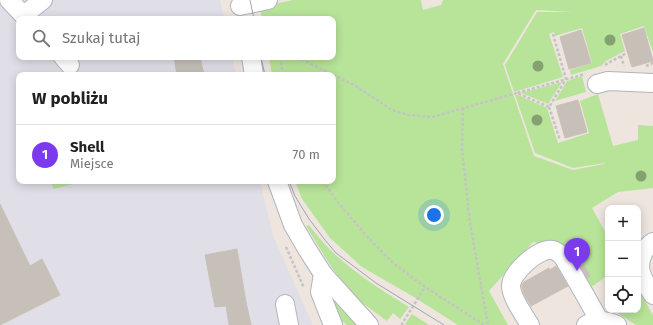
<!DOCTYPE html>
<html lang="pl">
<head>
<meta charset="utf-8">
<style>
  :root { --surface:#fff; --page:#f2f2f2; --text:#202124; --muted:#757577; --line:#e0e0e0; --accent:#7c3aed }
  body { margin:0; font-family:"Fira Sans",sans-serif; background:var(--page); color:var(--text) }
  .controls { position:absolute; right:12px; bottom:12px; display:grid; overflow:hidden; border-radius:8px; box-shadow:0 2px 10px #0003 }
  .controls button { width:36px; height:36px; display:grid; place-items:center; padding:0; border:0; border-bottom:1px solid var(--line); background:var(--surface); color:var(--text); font:20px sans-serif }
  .you { position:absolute; left:434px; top:215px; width:14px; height:14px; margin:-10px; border:3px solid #fff; border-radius:50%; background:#1a73e8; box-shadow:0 0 0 6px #1a73e833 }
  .badge { display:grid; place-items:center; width:26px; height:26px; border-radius:50%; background:var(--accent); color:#fff; font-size:13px; font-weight:700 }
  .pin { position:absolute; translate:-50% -33px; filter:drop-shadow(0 1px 2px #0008) }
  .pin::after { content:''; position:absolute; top:21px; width:14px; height:12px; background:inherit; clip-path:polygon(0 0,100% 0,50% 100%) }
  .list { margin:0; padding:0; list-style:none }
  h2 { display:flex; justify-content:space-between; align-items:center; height:52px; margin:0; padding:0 16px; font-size:17px }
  h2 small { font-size:13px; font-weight:400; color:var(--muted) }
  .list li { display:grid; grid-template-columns:26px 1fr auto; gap:12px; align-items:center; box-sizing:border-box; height:60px; padding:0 16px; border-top:1px solid var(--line) }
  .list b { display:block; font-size:15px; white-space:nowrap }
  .list p { margin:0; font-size:13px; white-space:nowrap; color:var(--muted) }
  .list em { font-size:13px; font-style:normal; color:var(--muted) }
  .icon { flex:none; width:22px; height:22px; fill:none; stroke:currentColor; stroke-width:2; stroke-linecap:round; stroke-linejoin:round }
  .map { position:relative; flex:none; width:653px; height:325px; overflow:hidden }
  .search { position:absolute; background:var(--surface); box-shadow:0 2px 10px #0003; left:16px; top:16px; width:320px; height:44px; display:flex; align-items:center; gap:10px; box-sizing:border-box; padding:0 14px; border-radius:8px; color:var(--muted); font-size:15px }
  .panel { position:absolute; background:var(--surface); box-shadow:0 2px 10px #0003; left:16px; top:72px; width:320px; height:112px; border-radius:8px }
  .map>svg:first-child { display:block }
</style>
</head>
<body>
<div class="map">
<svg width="653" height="325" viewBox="0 0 653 325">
  <rect width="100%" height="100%" fill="#ede5de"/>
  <path fill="#e0dee6" d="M0,0H220L224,19H19V57H232L236,75H19V181H260L273,236L313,325H0Z"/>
  <g fill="#b8e499">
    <path d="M293,0H421L423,10L441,5L443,0H653V52L644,26L620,34L625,51L606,61L601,66L571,75L570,70L592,63L582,28L555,36L554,32L549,34L563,77L514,92L505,65L537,12H572L536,10L503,64L534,156L573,170L604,164L605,163L573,168L535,153L515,95H518L547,108L558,143L589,133L580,101L598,94L613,146L638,140V125L653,126V188L618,192L592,208L608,237V275L593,286H588L585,279L590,276L583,263L577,266L548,245L533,242L489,291L508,325H458L414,297L362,267L330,238L302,199L295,181H333V75H272L269,57H333V19H262L260,7Z"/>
    <path d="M582,76L586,92L555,101L567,81Z"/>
    <path d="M562,82L548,104L521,93Z"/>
    <path d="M50,181H84L54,189Z"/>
    <path d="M309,225C336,262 370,283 409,307L400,319L393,313L387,321L357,299L332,268L306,226Z"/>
    <path d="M638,289L653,315V325H636L619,314L615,310H638Z"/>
    <path d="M332,302H335L347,314L357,325H346L344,322L339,323Z"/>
    <path d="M412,314L429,325H407L405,324Z"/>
  </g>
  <g fill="#c6c0b9" stroke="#c9c1b7">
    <path d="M644,28L653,61L632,67L622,35Z"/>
    <path d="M581,30L591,63L569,69L560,37Z"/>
    <path d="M174,57H200L204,75H177Z"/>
    <path d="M578,100L587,132L565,138L556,106Z"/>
    <path d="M0,204L30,266L42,259L60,295L0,325Z"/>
    <path d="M237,249L246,302L251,325H229L226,306L215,307L205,255Z"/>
    <path d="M583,263L590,276L587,278L580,265Z"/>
    <path d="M556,266L568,286L531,306L525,296L522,288V284L524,282L549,268L550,270Z"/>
  </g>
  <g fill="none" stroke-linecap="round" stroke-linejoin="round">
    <g stroke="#b1b5bf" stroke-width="20">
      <g id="minor">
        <path d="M9,0L27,19"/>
        <path d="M240,6L268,0"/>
        <path d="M24,15L43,0"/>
        <path d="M63,57L70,65"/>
        <path d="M251,57L254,75"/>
        <path d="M597,84L608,81L653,83"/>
        <path d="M277,181L293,225L307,249L323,274L369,325"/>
        <path d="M653,242C648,245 645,249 643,254C635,270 645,282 653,295"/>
        <path d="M323,274L320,292L333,325"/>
        <path d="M285,304L289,325"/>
        <path d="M530,325C524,315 511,297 511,286C511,273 539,247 553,250C557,251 560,254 563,257L585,295L599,320"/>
        <path d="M586,325C597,319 606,320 617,325"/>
      </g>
    </g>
    <g stroke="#c4c4c4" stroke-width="2.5" stroke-dasharray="3 2" stroke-linecap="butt">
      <path d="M553,34L566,79L549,107L517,93L585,74"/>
      <path d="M621,56L624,66"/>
      <path d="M280,57L283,75"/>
      <path d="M297,57L354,85L392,110L408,115L432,117L517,93"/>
      <path d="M605,65L608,63L627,53"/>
      <path d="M646,66L653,63"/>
      <path d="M549,107L560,140"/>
      <path d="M463,108L462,149L470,223L488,325"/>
      <path d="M323,181L336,200L365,234L392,262L425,287L484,325"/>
      <path d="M286,247L304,288"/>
      <path d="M403,325L402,324L425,287"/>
    </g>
    <use href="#minor" stroke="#fff" stroke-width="18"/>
    <g stroke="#a0a5b6" stroke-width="1">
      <path d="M250,0L254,19"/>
      <path d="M261,57L265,75"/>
      <path d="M289,181L295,196L309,219L325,240L336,253L376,283L444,325"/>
    </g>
  </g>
  <g fill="#85a172">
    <circle cx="610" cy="40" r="5.5"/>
    <circle cx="538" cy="66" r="5.5"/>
    <circle cx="537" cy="120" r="5.5"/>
    <circle cx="641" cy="176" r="5.5"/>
  </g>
</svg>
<div class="controls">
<button>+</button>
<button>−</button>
<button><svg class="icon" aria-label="locate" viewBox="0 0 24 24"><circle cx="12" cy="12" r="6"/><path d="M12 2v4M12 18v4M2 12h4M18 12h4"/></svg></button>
</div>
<div class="you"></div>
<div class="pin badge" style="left:577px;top:271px">1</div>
<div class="search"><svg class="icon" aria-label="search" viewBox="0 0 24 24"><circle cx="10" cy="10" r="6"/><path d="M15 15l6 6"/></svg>Szukaj tutaj</div>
<section class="panel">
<h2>W pobliżu<small></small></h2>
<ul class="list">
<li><span class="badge">1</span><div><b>Shell</b><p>Miejsce</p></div><em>70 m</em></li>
</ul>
</section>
</div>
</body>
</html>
